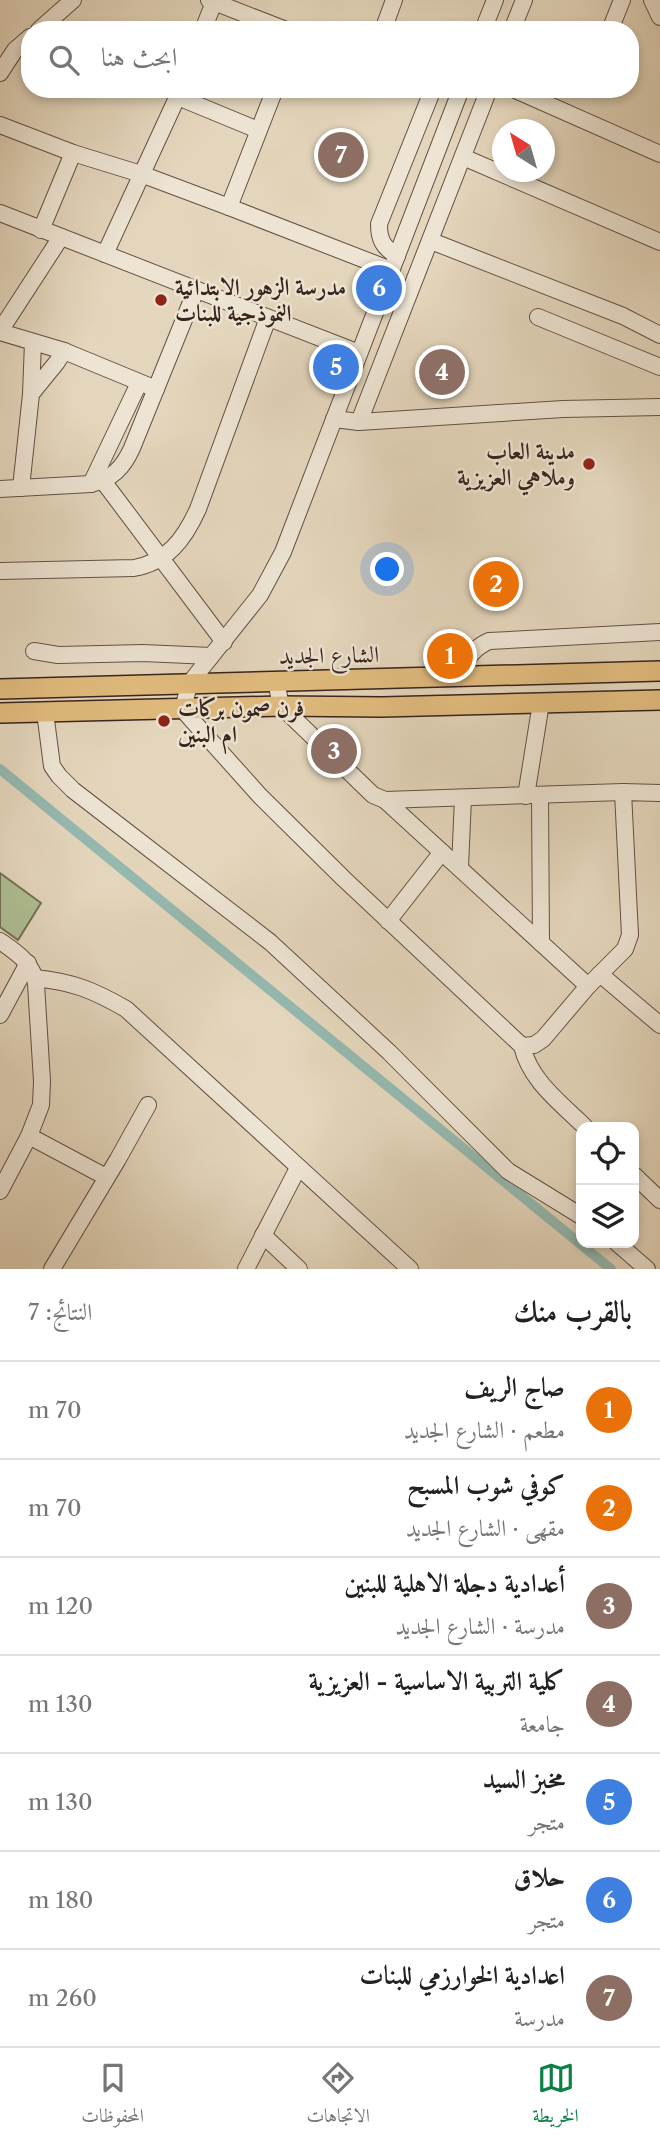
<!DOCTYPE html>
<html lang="ar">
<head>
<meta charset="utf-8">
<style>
  :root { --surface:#fff; --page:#f2f2f2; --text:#222; --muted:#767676; --line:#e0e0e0; --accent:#0b8043 }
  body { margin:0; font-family:"Libre Caslon Text",Amiri,serif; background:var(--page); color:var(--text); direction:rtl }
  .controls { position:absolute; right:21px; bottom:21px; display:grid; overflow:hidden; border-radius:14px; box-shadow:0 4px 10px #0003 }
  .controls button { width:63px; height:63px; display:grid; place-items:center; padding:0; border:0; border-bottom:2px solid var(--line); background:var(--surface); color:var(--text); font:35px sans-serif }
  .compass { position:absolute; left:492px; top:119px; width:63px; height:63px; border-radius:50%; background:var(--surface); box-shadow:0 4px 10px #0003; rotate:323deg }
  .you { position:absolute; left:388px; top:570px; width:24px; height:24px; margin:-18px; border:5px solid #fff; border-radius:50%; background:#1a73e8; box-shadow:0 0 0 10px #1a73e833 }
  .badge { display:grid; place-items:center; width:46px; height:46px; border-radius:50%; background:var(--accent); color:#fff; font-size:23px; font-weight:700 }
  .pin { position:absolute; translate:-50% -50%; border:4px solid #fff; box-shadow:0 2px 7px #0006 }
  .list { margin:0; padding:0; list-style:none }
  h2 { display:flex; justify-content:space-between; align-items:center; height:91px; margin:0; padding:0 28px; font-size:30px }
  h2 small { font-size:23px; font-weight:400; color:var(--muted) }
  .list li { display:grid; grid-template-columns:46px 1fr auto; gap:21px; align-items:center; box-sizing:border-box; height:98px; padding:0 28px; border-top:2px solid var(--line) }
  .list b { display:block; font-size:26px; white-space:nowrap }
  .list p { margin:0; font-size:23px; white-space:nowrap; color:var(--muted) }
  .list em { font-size:23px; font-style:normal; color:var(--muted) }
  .icon { flex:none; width:38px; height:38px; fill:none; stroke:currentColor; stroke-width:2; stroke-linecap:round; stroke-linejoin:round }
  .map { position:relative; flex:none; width:660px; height:1269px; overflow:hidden; direction:ltr }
  .search { position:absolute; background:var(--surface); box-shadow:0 4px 10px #0003; left:21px; right:21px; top:21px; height:77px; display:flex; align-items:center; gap:18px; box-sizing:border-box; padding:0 24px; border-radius:28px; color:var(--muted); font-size:26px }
  .sheet { height:777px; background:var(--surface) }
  nav { display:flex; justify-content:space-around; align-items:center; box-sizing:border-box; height:98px; border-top:2px solid var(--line); background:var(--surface); font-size:19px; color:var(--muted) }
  nav a { display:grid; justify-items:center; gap:4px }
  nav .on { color:var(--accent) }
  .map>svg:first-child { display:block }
</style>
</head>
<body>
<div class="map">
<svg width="660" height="1269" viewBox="0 0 660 1269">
  <rect width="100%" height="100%" fill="#e4d6bc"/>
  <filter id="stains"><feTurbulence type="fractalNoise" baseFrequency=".00286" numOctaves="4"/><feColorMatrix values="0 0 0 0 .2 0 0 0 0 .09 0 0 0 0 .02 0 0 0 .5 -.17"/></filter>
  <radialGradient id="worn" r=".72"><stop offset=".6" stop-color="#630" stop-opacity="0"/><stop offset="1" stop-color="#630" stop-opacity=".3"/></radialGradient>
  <path fill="#afbf94" stroke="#747258" stroke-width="2" d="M0,873L41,903L18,940L0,927Z"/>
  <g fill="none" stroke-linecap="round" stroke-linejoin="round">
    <path stroke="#95b9b0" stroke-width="10" d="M0,769L611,1269"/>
    <g stroke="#635045" stroke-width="18">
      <g id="minor">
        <path d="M209,0L286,30"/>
        <path d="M652,0L660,17"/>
        <path d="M39,30L73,0"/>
        <path d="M203,30L214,2"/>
        <path d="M383,30L394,0"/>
        <path d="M483,30L495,0"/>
        <path d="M512,30L524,0"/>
        <path d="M610,30L622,0"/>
        <path d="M0,73L15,50L30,37"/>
        <path d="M461,89L283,552L260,595L189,684L183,710L260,796L344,879L522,1046L534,1045L543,1039L588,986L625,949L630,935L623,792L660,793"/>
        <path d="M513,89L660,154"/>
        <path d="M178,97L258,130"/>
        <path d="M0,125L73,153L141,174L229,207L391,270"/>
        <path d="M463,157L660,242"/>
        <path d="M229,207L275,89"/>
        <path d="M0,213L359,353"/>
        <path d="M41,230L73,153"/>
        <path d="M431,241L623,316L660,335"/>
        <path d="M105,254L181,89"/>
        <path d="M397,256C383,247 379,240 379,224L433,89"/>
        <path d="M538,317L660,367"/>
        <path d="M0,331L61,237"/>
        <path d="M0,332L64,351"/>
        <path d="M31,394L33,342"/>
        <path d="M334,419L359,422L563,409L660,407"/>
        <path d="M359,422L489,89"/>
        <path d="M103,481L224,642"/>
        <path d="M91,484L139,383"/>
        <path d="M21,488L31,394L57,362L64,351L156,389"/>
        <path d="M0,489L91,484C112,479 123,468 132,448L196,290"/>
        <path d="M0,571L134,568C167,562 184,540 198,509L268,318"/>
        <path d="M34,651L58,655L143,653L211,656"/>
        <path d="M457,677C466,661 471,649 489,641L660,632"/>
        <path d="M276,681L281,706L373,795L385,800L623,792"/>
        <path d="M45,712L52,766L59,776L73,790L270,942L389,1052L508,1171L581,1216"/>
        <path d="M540,795L541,943"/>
        <path d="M526,796L541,703"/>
        <path d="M385,800L588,986"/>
        <path d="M460,867L463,798"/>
        <path d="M388,921L442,852"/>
        <path d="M0,941C17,953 33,963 36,984L42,1081L41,1105L29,1136L0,1191"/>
        <path d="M600,974L660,1025"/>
        <path d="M35,978C73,982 93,990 126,1009L410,1269"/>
        <path d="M0,1015L28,963"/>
        <path d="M522,1046C530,1081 561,1103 585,1127"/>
        <path d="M29,1136L106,1177"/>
        <path d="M634,1175L660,1200"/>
        <path d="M263,1235L299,1269"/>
        <path d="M617,1243L647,1269"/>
        <path d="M52,1269L118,1159L148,1105"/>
        <path d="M246,1269L298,1168"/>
      </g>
    </g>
    <g stroke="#38241d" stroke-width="22">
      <g id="major">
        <path d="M0,689L660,671"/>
        <path d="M0,713L281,706L382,707L660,700"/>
      </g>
    </g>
    <use href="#minor" stroke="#ede4d3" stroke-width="16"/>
    <use href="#major" stroke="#e2bb7e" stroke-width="19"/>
  </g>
  <g fill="#8f2418" stroke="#ede4d3" stroke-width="2.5">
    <circle cx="161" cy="300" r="7"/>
    <circle cx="589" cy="464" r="7"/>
    <circle cx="164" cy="721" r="7"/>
  </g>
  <g text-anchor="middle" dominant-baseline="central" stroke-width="5" stroke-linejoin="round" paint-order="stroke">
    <g font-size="23" font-weight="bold" fill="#38241d" stroke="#ede4d3" text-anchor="start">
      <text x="175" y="287">مدرسة الزهور الابتدائية<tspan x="175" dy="26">النموذجية للبنات</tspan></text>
      <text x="575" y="451" text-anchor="end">مدينة العاب<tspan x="575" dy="26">وملاهي العزيزية</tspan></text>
      <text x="178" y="708">فرن صمون بركات<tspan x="178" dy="26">ام البنين</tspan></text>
    </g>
    <g font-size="23" fill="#38241d" stroke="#ede4d3">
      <text transform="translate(329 655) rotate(-1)">الشارع الجديد</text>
    </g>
  </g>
  <rect width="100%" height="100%" filter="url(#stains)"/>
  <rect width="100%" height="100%" fill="url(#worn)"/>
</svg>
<div class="controls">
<button><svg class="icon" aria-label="locate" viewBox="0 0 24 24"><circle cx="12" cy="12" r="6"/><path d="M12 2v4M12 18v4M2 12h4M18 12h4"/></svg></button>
<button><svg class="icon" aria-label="layers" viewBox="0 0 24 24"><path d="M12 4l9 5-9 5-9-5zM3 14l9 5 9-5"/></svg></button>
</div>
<svg class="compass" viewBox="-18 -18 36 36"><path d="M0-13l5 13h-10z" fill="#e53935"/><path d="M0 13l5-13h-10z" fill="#767676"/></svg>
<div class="you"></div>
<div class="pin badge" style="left:450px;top:656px;background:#e8710a">1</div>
<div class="pin badge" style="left:496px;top:584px;background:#e8710a">2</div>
<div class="pin badge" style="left:334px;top:751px;background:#8d6e63">3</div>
<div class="pin badge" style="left:442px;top:372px;background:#8d6e63">4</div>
<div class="pin badge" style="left:336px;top:367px;background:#3f7fe0">5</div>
<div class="pin badge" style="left:379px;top:288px;background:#3f7fe0">6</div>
<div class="pin badge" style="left:341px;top:155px;background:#8d6e63">7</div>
<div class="search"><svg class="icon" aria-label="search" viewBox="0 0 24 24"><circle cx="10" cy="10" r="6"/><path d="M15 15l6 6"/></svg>ابحث هنا</div>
</div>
<section class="sheet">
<h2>بالقرب منك<small>النتائج: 7</small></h2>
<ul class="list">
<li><span class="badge" style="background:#e8710a">1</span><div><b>صاج الريف</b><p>مطعم · الشارع الجديد</p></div><em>70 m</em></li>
<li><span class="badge" style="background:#e8710a">2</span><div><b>كوفي شوب المسبح</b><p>مقهى · الشارع الجديد</p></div><em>70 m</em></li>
<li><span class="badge" style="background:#8d6e63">3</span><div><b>أعدادية دجلة الاهلية للبنين</b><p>مدرسة · الشارع الجديد</p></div><em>120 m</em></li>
<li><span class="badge" style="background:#8d6e63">4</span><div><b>كلية التربية الاساسية - العزيزية</b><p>جامعة</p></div><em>130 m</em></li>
<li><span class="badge" style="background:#3f7fe0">5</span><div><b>مخبز السيد</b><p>متجر</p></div><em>130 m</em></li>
<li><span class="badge" style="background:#3f7fe0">6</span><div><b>حلاق</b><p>متجر</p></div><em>180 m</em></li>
<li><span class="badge" style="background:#8d6e63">7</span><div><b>اعدادية الخوارزمي للبنات</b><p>مدرسة</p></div><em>260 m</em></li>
</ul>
</section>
<nav>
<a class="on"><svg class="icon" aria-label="map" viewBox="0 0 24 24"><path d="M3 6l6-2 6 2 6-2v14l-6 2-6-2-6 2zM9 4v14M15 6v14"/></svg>الخريطة</a>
<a><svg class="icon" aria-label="directions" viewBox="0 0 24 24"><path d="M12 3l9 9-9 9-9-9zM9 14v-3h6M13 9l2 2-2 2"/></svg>الاتجاهات</a>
<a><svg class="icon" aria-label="saved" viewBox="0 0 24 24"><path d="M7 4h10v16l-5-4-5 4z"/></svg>المحفوظات</a>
</nav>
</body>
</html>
